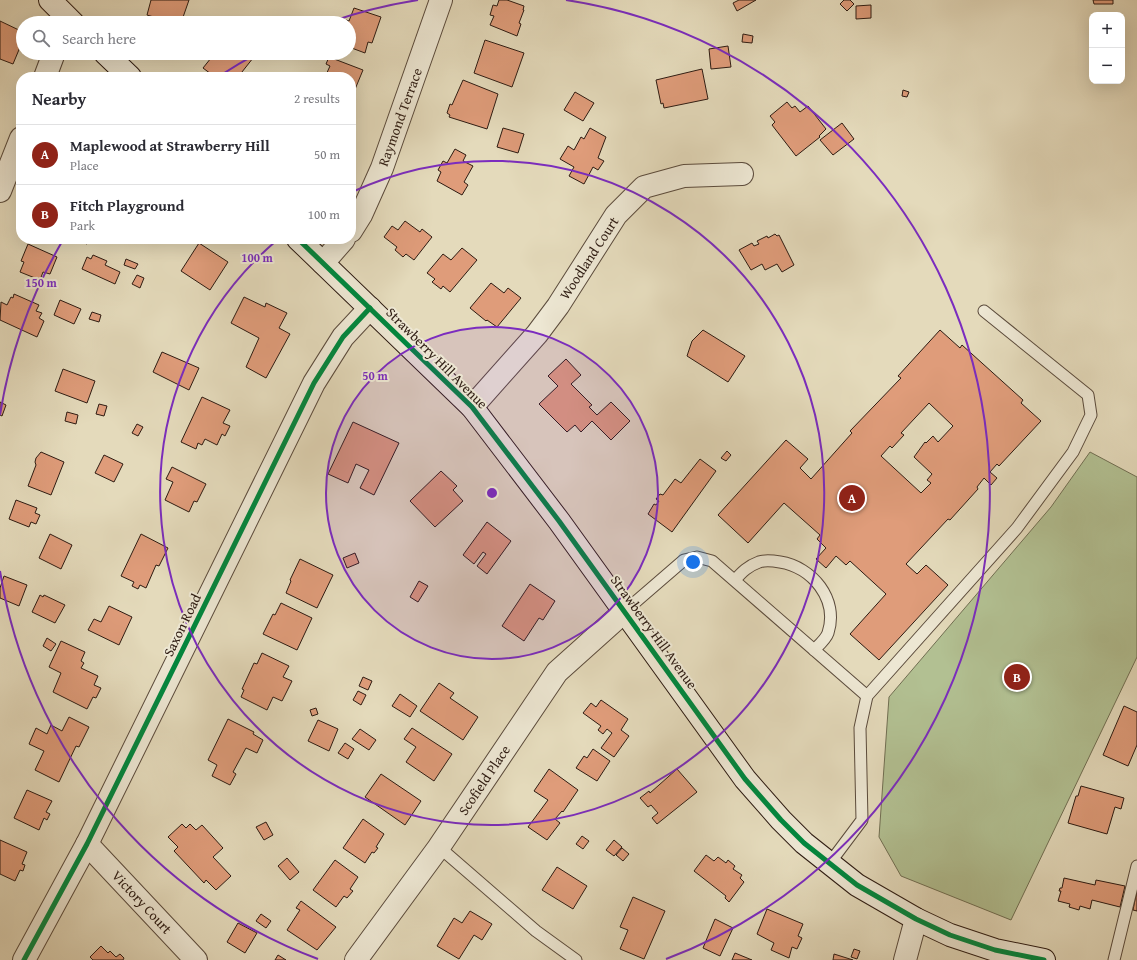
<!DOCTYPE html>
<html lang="en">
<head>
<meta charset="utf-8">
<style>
  :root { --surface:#fff; --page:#f7f7f7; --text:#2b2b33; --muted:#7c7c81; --line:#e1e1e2; --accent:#8f2418 }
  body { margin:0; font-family:"Gentium Book Plus",serif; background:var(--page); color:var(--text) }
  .controls { position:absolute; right:12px; top:12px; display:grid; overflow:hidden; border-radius:8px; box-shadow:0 4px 16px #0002 }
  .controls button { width:36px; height:36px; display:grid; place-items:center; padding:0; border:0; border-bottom:1px solid var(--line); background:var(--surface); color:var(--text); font:20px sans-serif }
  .you { position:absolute; left:693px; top:562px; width:14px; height:14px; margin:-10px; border:3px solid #fff; border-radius:50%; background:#1a73e8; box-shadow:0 0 0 6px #1a73e833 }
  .badge { display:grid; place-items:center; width:26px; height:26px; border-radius:50%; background:var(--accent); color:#fff; font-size:13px; font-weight:700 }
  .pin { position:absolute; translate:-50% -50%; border:2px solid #fff; box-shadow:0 1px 4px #0006 }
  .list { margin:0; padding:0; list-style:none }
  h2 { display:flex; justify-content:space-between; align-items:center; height:52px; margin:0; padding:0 16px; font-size:17px }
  h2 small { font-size:13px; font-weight:400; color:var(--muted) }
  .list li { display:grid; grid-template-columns:26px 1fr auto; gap:12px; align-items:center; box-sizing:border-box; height:60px; padding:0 16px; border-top:1px solid var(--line) }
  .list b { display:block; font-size:15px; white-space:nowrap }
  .list p { margin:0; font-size:13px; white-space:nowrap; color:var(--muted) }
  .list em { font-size:13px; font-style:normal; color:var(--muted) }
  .icon { flex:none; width:22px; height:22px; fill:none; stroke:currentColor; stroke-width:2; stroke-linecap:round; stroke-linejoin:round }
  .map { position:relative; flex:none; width:1137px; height:960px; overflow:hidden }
  .search { position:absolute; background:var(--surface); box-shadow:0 4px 16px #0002; left:16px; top:16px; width:340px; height:44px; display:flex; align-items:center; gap:10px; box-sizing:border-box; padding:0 14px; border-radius:22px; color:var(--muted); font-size:15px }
  .panel { position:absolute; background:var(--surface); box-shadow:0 4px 16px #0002; left:16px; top:72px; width:340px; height:172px; border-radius:16px }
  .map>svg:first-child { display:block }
</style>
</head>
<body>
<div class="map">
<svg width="1137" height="960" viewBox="0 0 1137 960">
  <rect width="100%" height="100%" fill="#e4dabb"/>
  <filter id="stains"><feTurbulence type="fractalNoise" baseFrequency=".005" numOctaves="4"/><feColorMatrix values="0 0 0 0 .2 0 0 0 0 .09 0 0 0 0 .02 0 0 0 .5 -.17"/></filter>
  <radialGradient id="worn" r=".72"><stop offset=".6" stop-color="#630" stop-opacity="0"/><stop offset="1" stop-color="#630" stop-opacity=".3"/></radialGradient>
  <path fill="#b2c092" stroke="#706e52" d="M1090,452L1137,477V657L1011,920L901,876L879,837L889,697L1051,507Z"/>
  <g fill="#df9c7a" stroke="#2d1b12" fill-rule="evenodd">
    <path d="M151,0H189L181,23H167V21L147,15Z"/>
    <path d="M499,0H507L524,6L523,10H524L519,23L521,24L517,36L490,25L494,16L490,15L493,5L497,6Z"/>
    <path d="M739,0H756L737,11L733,3Z"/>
    <path d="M844,0H850L854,4L847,11L840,4Z"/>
    <path d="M1093,0H1113V4H1094Z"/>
    <path d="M871,5V18L856,19V6Z"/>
    <path d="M354,8L381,17L372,43L368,42L365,53L349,47L350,42L349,41V23H345L346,20L349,21Z"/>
    <path d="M0,21L23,32V40L13,64L0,59Z"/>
    <path d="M743,34L753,36L752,43L742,42Z"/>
    <path d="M485,40L524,53L512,87L474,73Z"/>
    <path d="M728,46L731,67L711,69L709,49Z"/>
    <path d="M215,53H257L238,77H215L203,68Z"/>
    <path d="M329,57L363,70L351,99V77H325L330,66L326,64Z"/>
    <path d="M702,69L708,99L664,108L663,103L661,104L656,80Z"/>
    <path d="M463,80L498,94L487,129L449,117L450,115L447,113L450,104L452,105Z"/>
    <path d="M903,90L909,92L907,97L902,96Z"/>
    <path d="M575,92L594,103L583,121L564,110Z"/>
    <path d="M787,102L792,108L795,106L800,112L808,106L826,129L819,136L820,137L796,156L772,125L775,122L770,116Z"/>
    <path d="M842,123L854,139L833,155L820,140Z"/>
    <path d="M503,128L524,134L518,153L497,147Z"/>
    <path d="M590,128L606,137L598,158L604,161L598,170L593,167L584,184L569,176L574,167L560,159L568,146L574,150L581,137L584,139Z"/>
    <path d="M455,149L466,155L463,161L473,166L464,182L468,185L462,195L437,181L441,172L438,170L443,161L447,163Z"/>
    <path d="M405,221L420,232L422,229L432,237L414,260L406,254L403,257L395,250L397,247L384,237L392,226L398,230Z"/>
    <path d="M775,234L777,236L779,235L794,265L782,272L777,264L765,270L762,264L751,270L739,250L752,243L754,246L759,244L757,241L767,236L768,238Z"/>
    <path d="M73,239H88L87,244Z"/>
    <path d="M199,243L228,262L210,290L181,271Z"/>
    <path d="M28,244L57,257L50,274L43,272L40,280L20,272L24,262L21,261Z"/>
    <path d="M462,248L477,260L450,292L443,286L441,289L432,282L435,279L427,273L443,254L451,260Z"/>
    <path d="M93,255L107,261L105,265L120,272L115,284L82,269L87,257L91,259Z"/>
    <path d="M126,259L138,264L135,269L124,265Z"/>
    <path d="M137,275L144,278L140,288L132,284Z"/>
    <path d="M491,283L504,293L508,288L521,298L497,327L487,320L486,321L470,308Z"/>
    <path d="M14,294L39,305L36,311L42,313L39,318L44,321L37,337L0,320L1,302L7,305L11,297L13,298Z"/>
    <path d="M244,297L265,307L266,303L287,313L279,328L290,334L266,378L246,367L259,338L231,323Z"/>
    <path d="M60,300L81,309L74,324L54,315Z"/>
    <path d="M92,312L101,315L99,322L89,319Z"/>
    <path d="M703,330L745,356L728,382L687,356L692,341Z"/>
    <path d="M940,330L960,348L962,345L1023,400L1021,403L1041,421L999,466L997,464L990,472L997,478L991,485L984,478L977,487L978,489L950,520L948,519L906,564L917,574L926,565L948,585L879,660L850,634L886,594L850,561L846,565L836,556L826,568L816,559L826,548L817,539L820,535L784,503L748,543L718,515L786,440L808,459L800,468L811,479L852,433L850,431L901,378L898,376ZM929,403L953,426L938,442L933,436L926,443L925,442L914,457L932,474L927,480L931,483L921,493L881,456L890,446L892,448L904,435L901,433Z"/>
    <path d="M162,352L199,368L189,390L153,372Z"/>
    <path d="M566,359L581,375L571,384L592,405L589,407L597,415L611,402L630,421L611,440L592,421L581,432L575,425L567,432L539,404L558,386L548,376Z"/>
    <path d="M63,369L95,381L87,403L55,391Z"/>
    <path d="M202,397L230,410L223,423L230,426L225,436L222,434L217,445L205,439L202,445L198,443L196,449L181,442Z"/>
    <path d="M0,402L6,405L2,416L0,415Z"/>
    <path d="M99,404L107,406L104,416L96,414Z"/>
    <path d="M67,412L78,415L76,424L65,421Z"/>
    <path d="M353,422L399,443L374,495L360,488L369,470L356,464L348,483L328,474Z"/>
    <path d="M137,424L143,427L138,436L132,433Z"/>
    <path d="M727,451L731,455L726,461L721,458Z"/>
    <path d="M41,452L64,462L51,495L28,486L36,465L35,462L36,458Z"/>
    <path d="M104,455L123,464L114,482L95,473Z"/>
    <path d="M700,459L716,471L672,532L648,514L654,504L656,505L659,501L656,499L660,494L663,495L675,479L681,483Z"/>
    <path d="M172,467L206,484L197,502L194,501L189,512L165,500L173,482L166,479Z"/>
    <path d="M441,471L457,486L453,490L463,501L435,527L410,501Z"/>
    <path d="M16,500L37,508L35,513L40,515L36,524L31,522L29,527L9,519Z"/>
    <path d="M487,522L511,541L487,574L477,566L486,554L483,552L474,564L463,555Z"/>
    <path d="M50,534L72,545L61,569L39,558Z"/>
    <path d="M141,534L168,548L159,566L156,565L146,588L140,585L138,589L132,586L134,582L121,576Z"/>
    <path d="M355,553L359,563L347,568L343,558Z"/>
    <path d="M300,559L333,575L317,608L286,593L291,581L290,580Z"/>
    <path d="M4,576L27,585L19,606L0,598V588Z"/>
    <path d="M419,581L428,586L418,602L410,597Z"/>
    <path d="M530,584L555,601L543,620L539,618L524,641L502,626Z"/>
    <path d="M40,595L43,597L44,595L65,605L55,623L32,612Z"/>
    <path d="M281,603L312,618L297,650L263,634L273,614L275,615Z"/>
    <path d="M109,606L132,617L119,645L88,630L94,619L101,622Z"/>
    <path d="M47,638L56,644L51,651L43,646Z"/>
    <path d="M61,641L85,652L81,661L84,663L81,668L98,676L94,685L101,688L96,698L93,697L87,709L53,692L61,673L49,667Z"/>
    <path d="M262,653L289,666L283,677L292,681L282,701L273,697L267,710L241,697L244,690L242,689L254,663L257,664Z"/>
    <path d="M363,677L372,681L368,690L359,686Z"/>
    <path d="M439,683L454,693L450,698L478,717L463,740L420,711Z"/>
    <path d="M358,691L366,695L361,705L353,700Z"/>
    <path d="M400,694L417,706L410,717L392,706Z"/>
    <path d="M601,700L628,719L621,730L629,736L614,757L601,748L612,733L607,729L603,734L598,730L601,726L583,713L591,703L596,707Z"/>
    <path d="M1124,706L1137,712V745L1128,766L1103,755Z"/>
    <path d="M316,708L318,714L312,716L310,710Z"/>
    <path d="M69,717L89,727L79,747L76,746L59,782L35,770L44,751L29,744L36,728L47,734L51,725L62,731Z"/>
    <path d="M228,719L254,732L253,734L263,740L257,753L246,748L233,772L236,774L230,785L212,776L217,765L208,760Z"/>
    <path d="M318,720L338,729L329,751L308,741Z"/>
    <path d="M412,728L452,754L434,781L406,762L416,747L404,739Z"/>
    <path d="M360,729L376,740L369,750L352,739Z"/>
    <path d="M345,743L354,749L348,759L338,753Z"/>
    <path d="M593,749L610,761L597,781L576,768L584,756L587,758Z"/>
    <path d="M549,769L578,790L563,812L562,811L555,819L560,823L547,840L528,827L548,800L534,791Z"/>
    <path d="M677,769L697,792L657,824L652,818L658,813L651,805L648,807L640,798L649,791L650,793Z"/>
    <path d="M381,774L421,801L405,825L365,797Z"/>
    <path d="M1081,786L1124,798L1121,809L1115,807L1107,834L1068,823L1076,796H1078Z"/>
    <path d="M27,790L52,801L46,812L50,814L47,820L44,818L39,830L14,818Z"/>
    <path d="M363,819L384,834L376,847L378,848L374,853L372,852L365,863L343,848Z"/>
    <path d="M266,822L273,835L264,840L256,827Z"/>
    <path d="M182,824L186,828L190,824L196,830L202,825L223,848L213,857L231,876L216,890L206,880L204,883L174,851L178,847L168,837Z"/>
    <path d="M582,836L589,841L583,849L576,844Z"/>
    <path d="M0,840L27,852L22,864L25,865L23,871L20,870L15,881L0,874Z"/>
    <path d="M614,840L622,847L614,856L606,850Z"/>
    <path d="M622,848L629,854L623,861L616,855Z"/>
    <path d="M706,855L714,861L718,857L726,863L728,860L735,866L733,869L742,875L740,878L744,882L729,902L725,898L726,896L694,871Z"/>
    <path d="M287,858L299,872L290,880L278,866Z"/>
    <path d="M335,860L358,877L350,889L353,891L347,898L344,896L336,907L313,890Z"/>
    <path d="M557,867L587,886L573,909L542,890Z"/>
    <path d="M1064,878L1095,885L1096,880L1125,886L1120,907L1092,900L1090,909L1080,906L1079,910L1069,907L1070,904L1058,901L1061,891H1059L1060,888H1062Z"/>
    <path d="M1137,890V911L1133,910Z"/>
    <path d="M633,897L665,911L644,959L620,949L628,930L620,927Z"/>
    <path d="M301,901L336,927L317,950L287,930L300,910L296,908Z"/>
    <path d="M767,909L803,924L798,936L802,938L797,949L792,947L789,958L771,950L774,943L757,934Z"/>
    <path d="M470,911L492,924L482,940L474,935L459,959L437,946L454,918L462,923Z"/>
    <path d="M261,914L271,921L266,928L256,921Z"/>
    <path d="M715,919L733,928L720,956L703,948Z"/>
    <path d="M238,923L257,933L245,953L227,942Z"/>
    <path d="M101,946L108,953L110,951L116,957L120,954L124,958L123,960H93L90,957Z"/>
    <path d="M854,949L860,951L857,959L851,957Z"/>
    <path d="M735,953L752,960H732Z"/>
    <path d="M834,954L853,960H833Z"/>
    <path d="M278,955L286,960H275Z"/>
  </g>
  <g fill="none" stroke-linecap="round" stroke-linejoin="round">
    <g stroke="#5b4b3c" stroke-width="13">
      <g id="service">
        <path d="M735,580C742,572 748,566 759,562C765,560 774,561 780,562C812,567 839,599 828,633C826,639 819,645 814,650"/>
        <path d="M625,611L684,560L697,557L712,561L867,696"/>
        <path d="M439,847L536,931L576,960"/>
        <path d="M829,864L862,820L860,728L867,696L1017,528L1073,452L1091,415L1088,395L984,311"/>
        <path d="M1114,960L1137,866"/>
      </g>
    </g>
    <g stroke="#5b4b3c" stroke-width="24">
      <g id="minor">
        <path d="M45,77L54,53"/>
        <path d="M0,191L21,138"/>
        <path d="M351,231L361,215L382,168L441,0"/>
        <path d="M323,263L344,239"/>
        <path d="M472,407L537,334L558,306L616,215L644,187L684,176L742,174"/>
        <path d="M87,844L196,960"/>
        <path d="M24,960L87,844L314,383L343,337L370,308"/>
        <path d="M356,960L439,847L557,672L625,611"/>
        <path d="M905,960L916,919"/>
      </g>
    </g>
    <g stroke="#2d1b12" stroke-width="24">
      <g id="secondary">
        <path d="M50,0L73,23"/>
        <path d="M105,53L130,77"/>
        <path d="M298,239L472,407L559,521L745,779L781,820L804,843L857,885L916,919L950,935L995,950L1044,960"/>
      </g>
    </g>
    <use href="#service" stroke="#ede7d3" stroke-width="11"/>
    <use href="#minor" stroke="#ede7d3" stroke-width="22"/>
    <use href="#secondary" stroke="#ede7d3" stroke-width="22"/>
    <g stroke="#ede7d3" stroke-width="8">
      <g id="cycleway">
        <path d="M298,239L472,407L559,521L745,779L781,820L804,843L857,885L916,919L950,935L995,950L1044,960"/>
        <path d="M24,960L87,844L314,383L343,337L370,308"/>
      </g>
    </g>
    <use href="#cycleway" stroke="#00873e" stroke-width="5"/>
  </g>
  <circle cx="492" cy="493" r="166" fill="#7b2cbf" fill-opacity=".12"/>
  <g fill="none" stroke="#7b2cbf" stroke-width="2">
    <circle cx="492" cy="493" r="166"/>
    <path d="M352 192A332 332 0 1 1 276 241"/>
    <path d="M318 959A498 498 0 0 1 0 571M0 415A498 498 0 0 1 63 240M221 75A498 498 0 0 1 258 53M330 22A498 498 0 0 1 418 0M566 0A498 498 0 0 1 666 959"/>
  </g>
  <g text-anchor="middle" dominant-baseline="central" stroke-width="4" stroke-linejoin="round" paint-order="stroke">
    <g font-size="14" fill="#2d1b12" stroke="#ede7d3">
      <text transform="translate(400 117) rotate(-70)">Raymond Terrace</text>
      <text transform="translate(589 258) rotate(-57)">Woodland Court</text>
      <text transform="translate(437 358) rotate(45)">Strawberry Hill Avenue</text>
      <text transform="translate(182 625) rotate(-64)">Saxon Road</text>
      <text transform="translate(654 632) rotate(54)">Strawberry Hill Avenue</text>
      <text transform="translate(484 780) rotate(-56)">Scofield Place</text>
      <text transform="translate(142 902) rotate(47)">Victory Court</text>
    </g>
  </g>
  <circle cx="492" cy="493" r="6" fill="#7b2cbf" stroke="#ede7d3" stroke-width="2"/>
  <g font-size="12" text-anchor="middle" font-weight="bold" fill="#7b2cbf" stroke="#ede7d3" stroke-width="4" stroke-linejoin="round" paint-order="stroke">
    <text x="257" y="262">100 m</text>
    <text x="41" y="287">150 m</text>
    <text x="375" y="380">50 m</text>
  </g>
  <rect width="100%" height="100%" filter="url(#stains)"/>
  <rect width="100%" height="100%" fill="url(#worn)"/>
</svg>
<div class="controls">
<button>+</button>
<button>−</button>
</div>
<div class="you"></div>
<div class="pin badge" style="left:852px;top:498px">A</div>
<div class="pin badge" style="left:1017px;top:677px">B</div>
<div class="search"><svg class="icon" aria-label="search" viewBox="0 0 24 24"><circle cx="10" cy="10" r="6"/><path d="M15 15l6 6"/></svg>Search here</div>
<section class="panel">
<h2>Nearby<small>2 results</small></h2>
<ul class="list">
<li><span class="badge">A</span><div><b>Maplewood at Strawberry Hill</b><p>Place</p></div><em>50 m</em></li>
<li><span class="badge">B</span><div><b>Fitch Playground</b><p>Park</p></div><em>100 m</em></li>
</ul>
</section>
</div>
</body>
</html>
